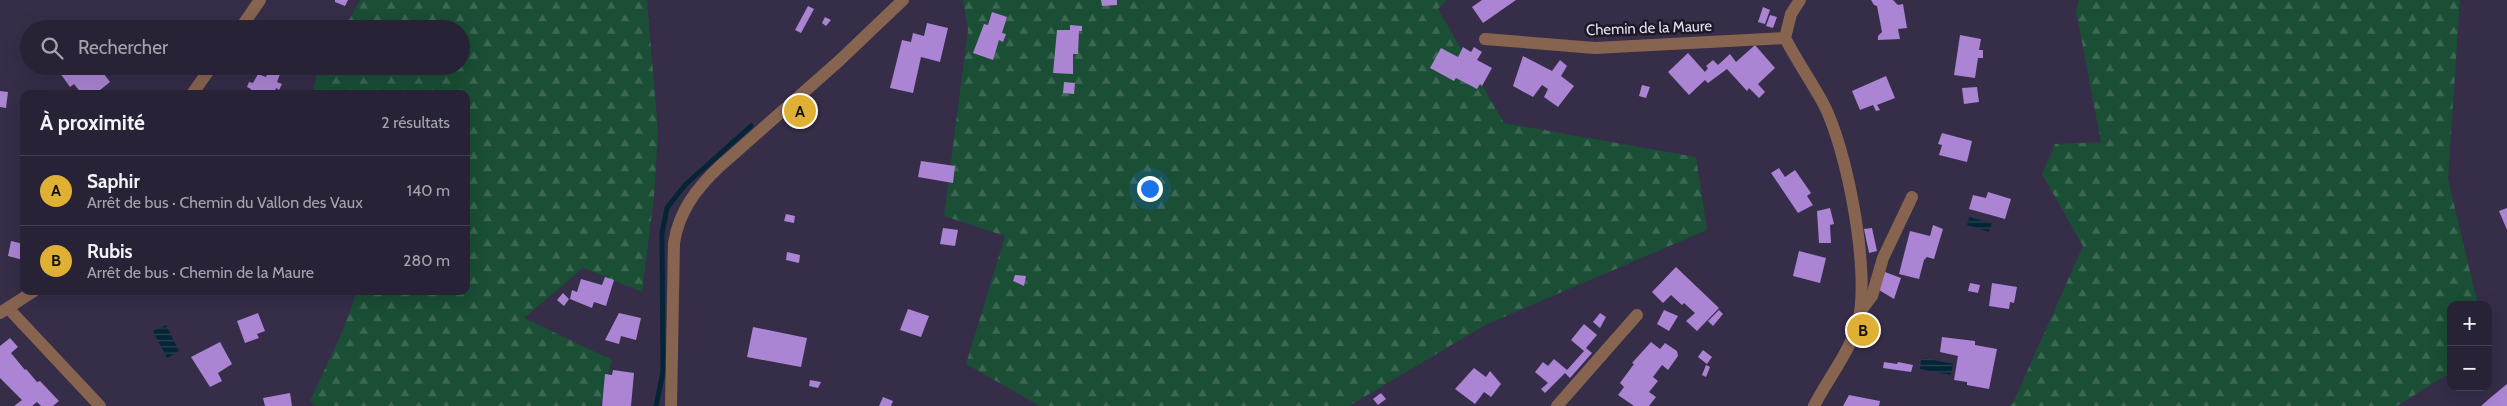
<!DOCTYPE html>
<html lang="fr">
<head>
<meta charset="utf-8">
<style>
  :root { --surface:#282237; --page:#302a3f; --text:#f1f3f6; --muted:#a5a4ad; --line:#443f52; --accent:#e0b034 }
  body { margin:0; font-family:Cabin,sans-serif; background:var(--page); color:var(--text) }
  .controls { position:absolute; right:15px; bottom:15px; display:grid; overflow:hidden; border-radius:10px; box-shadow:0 5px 20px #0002 }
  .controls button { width:45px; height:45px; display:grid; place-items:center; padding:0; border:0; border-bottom:1px solid var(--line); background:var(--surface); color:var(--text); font:25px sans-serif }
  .you { position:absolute; left:1149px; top:188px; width:18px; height:18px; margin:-12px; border:4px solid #fff; border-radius:50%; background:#1a73e8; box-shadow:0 0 0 8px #1a73e833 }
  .badge { display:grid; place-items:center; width:32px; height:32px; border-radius:50%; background:var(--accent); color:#111; font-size:16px; font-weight:700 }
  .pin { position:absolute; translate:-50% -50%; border:2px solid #fff; box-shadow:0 1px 5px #0006 }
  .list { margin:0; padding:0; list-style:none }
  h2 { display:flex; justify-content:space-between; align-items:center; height:65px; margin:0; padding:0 20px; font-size:21px }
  h2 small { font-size:16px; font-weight:400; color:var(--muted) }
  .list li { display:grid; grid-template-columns:32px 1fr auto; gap:15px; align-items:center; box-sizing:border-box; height:70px; padding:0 20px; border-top:1px solid var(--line) }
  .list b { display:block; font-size:19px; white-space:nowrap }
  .list p { margin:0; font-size:16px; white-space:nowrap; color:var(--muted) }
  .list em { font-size:16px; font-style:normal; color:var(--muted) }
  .icon { flex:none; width:28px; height:28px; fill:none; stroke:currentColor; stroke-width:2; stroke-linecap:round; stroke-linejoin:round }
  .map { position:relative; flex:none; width:2507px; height:406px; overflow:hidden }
  .search { position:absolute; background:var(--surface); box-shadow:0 5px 20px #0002; left:20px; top:20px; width:450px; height:55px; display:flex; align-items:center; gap:12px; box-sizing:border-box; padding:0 18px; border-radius:28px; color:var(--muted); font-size:19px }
  .panel { position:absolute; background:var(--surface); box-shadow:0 5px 20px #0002; left:20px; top:90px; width:450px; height:205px; border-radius:10px }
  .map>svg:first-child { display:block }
</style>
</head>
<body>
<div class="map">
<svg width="2507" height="406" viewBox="0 0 2507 406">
  <defs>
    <pattern id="forest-firs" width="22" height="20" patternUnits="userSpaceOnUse" patternTransform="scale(1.25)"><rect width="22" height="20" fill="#1a4e35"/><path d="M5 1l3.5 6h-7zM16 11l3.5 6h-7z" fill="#3b6753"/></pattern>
    <pattern id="water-rules" width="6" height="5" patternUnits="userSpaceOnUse" patternTransform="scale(1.25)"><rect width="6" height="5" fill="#052536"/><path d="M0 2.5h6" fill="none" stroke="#294454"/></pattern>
  </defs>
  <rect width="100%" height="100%" fill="#362d49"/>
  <g fill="url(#forest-firs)">
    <path d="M360,0H647L658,131L654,197L642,292L583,268L524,318L612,360L600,406H316L310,401L343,330L357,291H466V94H312L317,74L322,66H461V29H344Z"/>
    <path d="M963,0H1447L1438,9L1504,123L1696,157L1707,230L1485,325L1349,406H1040L966,364L1005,236L944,216L968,30Z"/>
    <path d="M2079,0H2460L2448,179L2478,305H2451V372L2397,406H2009L2013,403L2083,246L2042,174L2055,144L2101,142L2076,11Z"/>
  </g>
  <g fill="url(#water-rules)">
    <path d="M1969,217L1992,223L1989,232L1967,225Z"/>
    <path d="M166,325L179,351L167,358L153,331Z"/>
    <path d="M1925,358L1953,364L1951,375L1920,369L1921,360Z"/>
  </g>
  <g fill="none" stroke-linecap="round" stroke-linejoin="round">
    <path stroke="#052536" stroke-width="5" d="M656,406L663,372L662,233L667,208L685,185L751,126"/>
  </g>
  <g fill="#ab84d3">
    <path d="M335,0H348L345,6L335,2Z"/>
    <path d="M1101,0H1117V5L1102,6Z"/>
    <path d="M1482,0H1516L1483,23L1472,7Z"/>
    <path d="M1871,0H1893L1898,5L1903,4L1907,28L1898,29L1900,39L1878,40V36L1882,32L1877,6L1874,5Z"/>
    <path d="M808,6L814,9L801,33L795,30Z"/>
    <path d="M1763,7L1770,10L1765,24L1758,22Z"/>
    <path d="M992,12L1007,17L1002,33L1006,34L1003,42L999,40L993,60L973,53L984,24L988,25Z"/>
    <path d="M1770,15L1777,17L1773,28L1766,26Z"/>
    <path d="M825,17L831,20L826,26L822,23Z"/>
    <path d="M927,23L948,28L940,62L921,57L913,93L890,88L902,40L911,42L913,33L924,36Z"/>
    <path d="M1070,25L1082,26V31H1079L1078,54H1073V74L1053,73L1057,30H1070Z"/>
    <path d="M1960,35L1981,39L1979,50H1983V58H1978L1975,78L1954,75Z"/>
    <path d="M1755,45L1775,68L1758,84L1765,92L1759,98L1749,88L1747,91L1727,69L1708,83L1705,80L1689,95L1668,72L1688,53L1705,72L1708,68L1706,66L1713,60L1718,65L1730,54L1736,62Z"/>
    <path d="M1463,47L1471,52L1474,47L1482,52L1477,60L1492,68L1482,86L1480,84L1477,89L1456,78L1454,81L1430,68L1441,48L1458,57Z"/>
    <path d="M1523,56L1552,71L1560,60L1567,66L1561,76L1574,86L1558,107L1544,97L1548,89L1542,85L1533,97L1513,86Z"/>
    <path d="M55,66H98L110,82L95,94H82L74,84L70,87Z"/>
    <path d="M269,70L280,74L277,82L282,84L279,90L276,88L274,94H249L251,89L247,87L249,82L253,83L258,74L266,77Z"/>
    <path d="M1886,76L1895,98L1877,105L1880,110L1876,111L1873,105L1860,110L1852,91Z"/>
    <path d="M1064,82L1075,83L1074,94L1063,93Z"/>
    <path d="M1642,85L1650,87L1646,98L1639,96Z"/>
    <path d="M1977,87L1979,102L1964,104L1962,88Z"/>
    <path d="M0,91L8,92L6,108L0,107Z"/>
    <path d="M1942,133L1972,141L1967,162L1939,155L1942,145L1938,144Z"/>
    <path d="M921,161L955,166L953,183L918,177Z"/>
    <path d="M1779,168L1785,177L1795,170L1811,193L1807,196L1813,205L1798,213L1771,173Z"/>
    <path d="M1988,192L2011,199L2005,219L1969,209L1973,195L1986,198Z"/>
    <path d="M1830,208L1834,224L1830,225L1831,243H1819L1817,211Z"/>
    <path d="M2507,208V230L2499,211Z"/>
    <path d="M786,214L795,216L794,223L784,221Z"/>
    <path d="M1933,225L1943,229L1934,259L1927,257L1924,260L1919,279L1899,274L1910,231L1930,236Z"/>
    <path d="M943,228L958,230L955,246L940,244Z"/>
    <path d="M1872,228L1877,251L1869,253L1864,229Z"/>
    <path d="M11,241L24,244L23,260L8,256Z"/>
    <path d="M1799,251L1826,258L1820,283L1793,276Z"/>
    <path d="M787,252L800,255L799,263L786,260Z"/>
    <path d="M1676,267L1719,308L1697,331L1686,321L1695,313L1684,303L1682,305L1671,295L1663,303L1652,292Z"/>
    <path d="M1885,272L1901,278L1894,299L1879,290Z"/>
    <path d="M1015,275L1026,276L1024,286L1013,281Z"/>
    <path d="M605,277L614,280L606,306L594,302L592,308L570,299L572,290L577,292L581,279L602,285Z"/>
    <path d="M1970,283L1980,285L1978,293L1968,291Z"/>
    <path d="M1992,283L2017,287L2014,303L2010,302L2009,309L1989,306Z"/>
    <path d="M563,293L569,299L564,306L557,300Z"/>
    <path d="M908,309L929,316L921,337L900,330Z"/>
    <path d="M1664,310L1678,316L1669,331L1657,324Z"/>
    <path d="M1719,310L1723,314L1713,326L1708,321Z"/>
    <path d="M258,313L265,331L257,334L259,338L245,343L237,321Z"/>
    <path d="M619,313L641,318L636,340L621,336L619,344L605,340Z"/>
    <path d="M1600,313L1606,317L1600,328L1593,322Z"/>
    <path d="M1584,324L1597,335L1586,348L1592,353L1570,378L1565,373L1545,393L1541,389L1548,383L1535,372L1543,362L1548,366L1554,359L1567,370L1584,351L1571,340Z"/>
    <path d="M753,327L807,338L801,367L747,357Z"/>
    <path d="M1942,337L1975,341V345L1997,349L1989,389L1967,385V382L1954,380L1958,356L1940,352Z"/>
    <path d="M10,338L18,347L11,353L25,370L26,369L37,382L40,381L59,401L53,406H41L37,402L32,406H14L22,400L0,378V346Z"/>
    <path d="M220,342L232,364L218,373L222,381L210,387L191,357Z"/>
    <path d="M1651,342L1660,349L1665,343L1677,351L1678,356L1668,370L1662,365L1653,377L1658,381L1649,392L1656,397L1649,406H1634L1618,395L1624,387L1620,383L1634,364L1632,363Z"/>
    <path d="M1703,350L1712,357L1707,364L1698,357Z"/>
    <path d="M1884,362L1897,364L1898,362L1913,365L1911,372L1883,368Z"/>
    <path d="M1706,365L1710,367L1706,377L1702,375Z"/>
    <path d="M1474,368L1486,377L1490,371L1501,384L1491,397L1484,392L1475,404L1455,389Z"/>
    <path d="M613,370L634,373L631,406H602L605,374L612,375Z"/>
    <path d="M810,380L821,382L818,388L809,386Z"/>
    <path d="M2507,384V406H2481L2490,398Z"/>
    <path d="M290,393L292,406H265L263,398Z"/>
    <path d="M1381,393L1386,399L1378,405L1373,399Z"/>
    <path d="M1849,395L1880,401L1879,406H1843Z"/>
    <path d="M883,397L893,401L891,406H879Z"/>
  </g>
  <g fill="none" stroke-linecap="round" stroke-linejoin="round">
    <g stroke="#876450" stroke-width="12">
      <path d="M1800,0L1791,14L1785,38C1797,61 1811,81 1823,103C1847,148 1871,274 1858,322C1851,350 1827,380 1814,406"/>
      <path d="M240,29L260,0"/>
      <path d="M1485,39L1595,48L1785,38"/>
      <path d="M192,94L212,66"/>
      <path d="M8,308L100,406"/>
      <path d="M1860,312L1872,296L1883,258L1912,197"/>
      <path d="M0,313L34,291"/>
      <path d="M671,406L674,243C679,211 696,189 719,167L839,61L903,0"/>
      <path d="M1557,406L1637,315"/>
    </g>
  </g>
  <g text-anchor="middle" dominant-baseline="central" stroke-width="5" stroke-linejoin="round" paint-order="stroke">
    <g font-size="15" fill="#e4dff1" stroke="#1c1825">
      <text transform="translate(1649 28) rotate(-2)">Chemin de la Maure</text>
    </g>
  </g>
</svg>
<div class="controls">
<button>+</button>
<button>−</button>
</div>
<div class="you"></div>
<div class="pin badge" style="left:800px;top:111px">A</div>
<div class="pin badge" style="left:1863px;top:330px">B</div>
<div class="search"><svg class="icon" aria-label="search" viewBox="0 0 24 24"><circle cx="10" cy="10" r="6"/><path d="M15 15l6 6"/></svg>Rechercher</div>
<section class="panel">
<h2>À proximité<small>2 résultats</small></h2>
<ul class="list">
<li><span class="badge">A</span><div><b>Saphir</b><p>Arrêt de bus · Chemin du Vallon des Vaux</p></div><em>140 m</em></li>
<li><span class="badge">B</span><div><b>Rubis</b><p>Arrêt de bus · Chemin de la Maure</p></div><em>280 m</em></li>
</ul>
</section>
</div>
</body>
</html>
